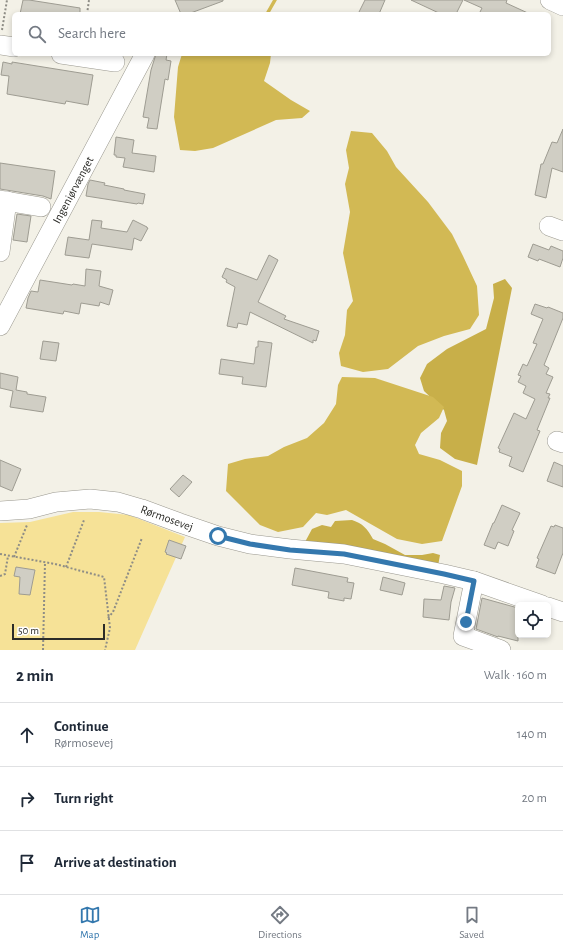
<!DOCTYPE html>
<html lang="en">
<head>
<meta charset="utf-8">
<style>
  :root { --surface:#fff; --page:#f2f2f3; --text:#1f2937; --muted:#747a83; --line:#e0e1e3; --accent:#3478ae }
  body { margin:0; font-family:"Alegreya Sans",sans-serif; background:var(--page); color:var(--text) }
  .controls { position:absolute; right:12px; bottom:12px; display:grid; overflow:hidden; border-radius:6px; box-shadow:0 2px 6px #0003 }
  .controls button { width:36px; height:36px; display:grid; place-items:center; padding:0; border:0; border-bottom:1px solid var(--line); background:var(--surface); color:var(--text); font:20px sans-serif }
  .scale { position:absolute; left:12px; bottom:10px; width:93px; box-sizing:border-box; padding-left:4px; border:2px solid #2c2c28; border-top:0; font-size:11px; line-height:14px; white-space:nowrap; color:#2c2c28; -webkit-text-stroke:3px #fff; paint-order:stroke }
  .stop { position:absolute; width:12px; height:12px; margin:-9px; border:3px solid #3478ae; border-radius:50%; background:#fff }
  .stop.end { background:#3478ae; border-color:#fff; box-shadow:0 1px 4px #0008 }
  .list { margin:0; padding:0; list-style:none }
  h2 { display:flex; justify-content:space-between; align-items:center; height:52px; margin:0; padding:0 16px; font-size:17px }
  h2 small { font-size:13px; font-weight:400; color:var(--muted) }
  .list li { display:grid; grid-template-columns:26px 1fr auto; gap:12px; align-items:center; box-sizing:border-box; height:64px; padding:0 16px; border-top:1px solid var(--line) }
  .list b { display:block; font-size:15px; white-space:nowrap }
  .list p { margin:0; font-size:13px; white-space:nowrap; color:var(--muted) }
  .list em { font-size:13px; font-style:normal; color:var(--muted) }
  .icon { flex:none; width:22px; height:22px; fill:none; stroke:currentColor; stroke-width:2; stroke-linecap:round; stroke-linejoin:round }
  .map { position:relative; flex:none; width:563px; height:650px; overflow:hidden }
  .search { position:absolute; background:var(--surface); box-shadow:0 2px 6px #0003; left:12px; right:12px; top:12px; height:44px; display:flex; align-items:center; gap:10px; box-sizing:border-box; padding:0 14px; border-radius:6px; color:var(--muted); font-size:15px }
  .sheet { height:244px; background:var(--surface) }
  nav { display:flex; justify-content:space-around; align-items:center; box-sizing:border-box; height:56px; border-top:1px solid var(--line); background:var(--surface); font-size:11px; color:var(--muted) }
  nav a { display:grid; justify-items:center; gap:2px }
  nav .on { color:var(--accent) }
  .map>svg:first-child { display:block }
</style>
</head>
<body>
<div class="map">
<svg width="563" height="650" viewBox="0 0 563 650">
  <rect width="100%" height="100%" fill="#f3f1e7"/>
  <path fill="#f6e297" d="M73,512H99L129,515L185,537L135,650H0V523L30,522Z"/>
  <g fill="#c8af49">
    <path d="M505,279L512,288L477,465L455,459L440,448L441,433L447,421L444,410L424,391L420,378L427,364L447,349L486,329L494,298L493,284Z"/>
    <path d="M352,520C363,524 367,528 373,539L385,544L405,555H422L433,553L440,555L438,566L305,542L312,529L322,525L331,527L335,521Z"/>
  </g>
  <g fill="#d2b954">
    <path d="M182,54H271L270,63L264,81L291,100L310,111L302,118L276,120L213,148L195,151L180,150L174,117L178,67Z"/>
    <path d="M351,131L372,133L387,151L396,167L428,202L452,234L463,256L477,286L479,315L470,329L444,336L418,346L388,369L363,372L341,366L339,353L345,335L347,310L353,301L343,253L350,212L345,184L349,168L346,150Z"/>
    <path d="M342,377L375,378L433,397L444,407L439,418L421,433L415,445L419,454L440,460L462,471V486L442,541L422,544L397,539L346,510L327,515L316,513L303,527L278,532L260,525L226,491L228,464L245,459L268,456L284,447L307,438L324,423L336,404L338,385Z"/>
  </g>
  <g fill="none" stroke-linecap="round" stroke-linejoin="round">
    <path stroke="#d2b954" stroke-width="3.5" d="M267,14L275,0"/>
  </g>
  <g fill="#d0cec4" stroke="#9e9c92">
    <path d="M23,0H29L80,8V14H20Z"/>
    <path d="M175,0H223V1L188,14H181Z"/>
    <path d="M365,0H385L379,14H358Z"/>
    <path d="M411,0H463L456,14H441Z"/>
    <path d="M464,0H507L506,3L530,14H479L482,8Z"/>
    <path d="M156,54H167L166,60L171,61L168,80L165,79L157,129L147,128L149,118L143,117L151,70Z"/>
    <path d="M3,62L12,64V62L93,75L88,105L66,101L65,104L7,94L9,76L1,75Z"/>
    <path d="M563,129V172L552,168L546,198L535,195L541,164H543L552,142L557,143Z"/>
    <path d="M116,137L134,140L132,153L156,156L154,172L123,167L125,158L116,157V155H114Z"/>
    <path d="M0,163L55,171L51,199L43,196L0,189Z"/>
    <path d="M90,180L105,183L104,185L124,189V190L145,194L143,204L138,203L137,204L86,196L88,184Z"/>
    <path d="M17,214L31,216L27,242L13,240Z"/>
    <path d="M92,220L102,221L101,228L127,232L133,220L147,227V228H148L141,241L134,238L132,250L92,244L89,258L65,255L68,237L89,240Z"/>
    <path d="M533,244L549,250L551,246L563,251V258L560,267L539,259L538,261L528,257Z"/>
    <path d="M269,255L278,260L258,302L286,316L284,319L319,331L316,341L313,340V343L250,312L247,325L238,323L237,328L227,326L235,287L226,282L227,280L222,277L226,268L257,280Z"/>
    <path d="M86,269L101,271L99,286L113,290L109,305L100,302L99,306L81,303L79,314L64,311L63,314L26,308L28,298L31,291L38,292L40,280L72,285L73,284L85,286Z"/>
    <path d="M535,304L547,308L548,307L563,313V318L544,365L549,368L546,374L553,377L546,393L550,394L548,398H550L537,430L540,431L523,472L509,466L512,457L499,452L500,449L498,448L514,413L526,419L535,399L523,393L526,386L518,382L521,376L518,375L523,364L527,366L537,344L533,343L543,319L531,314Z"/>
    <path d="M43,341L59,343L56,361L40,359Z"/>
    <path d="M258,341L272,343L266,387L242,384L243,377L219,374L221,359L254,364L256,347H258Z"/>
    <path d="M0,373L18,377L16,390L27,392V394L46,397L43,412L10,407L13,391L0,388Z"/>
    <path d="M0,460L21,469L12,491L0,486Z"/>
    <path d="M554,462L563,466V487L547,481Z"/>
    <path d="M183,475L192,482L179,497L170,489Z"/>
    <path d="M502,505L520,513L512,530L514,531L508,546L498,542L495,549L484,545L493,523H494Z"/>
    <path d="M555,525L563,528V553L555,574L536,567L539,559L537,558L551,526L554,527Z"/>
    <path d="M169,540L186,546L181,559L166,554L167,553L165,552Z"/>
    <path d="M16,567L35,570L30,595L19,594L20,577L14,576Z"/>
    <path d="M295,568L348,578L347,582L354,583L351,599L344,598V601L328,598L329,592L292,585Z"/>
    <path d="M383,577L405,583L402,595L380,590Z"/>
    <path d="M444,586L455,588L451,602L449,620L423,617L424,599L441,600Z"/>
    <path d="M482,598L518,608V641L498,636V637L476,629Z"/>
  </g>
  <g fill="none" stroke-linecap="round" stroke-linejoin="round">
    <g stroke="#9a988f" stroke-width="20">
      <g id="minor">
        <path d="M550,0L563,6"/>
        <path d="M0,45L14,47"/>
        <path d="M61,54L115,62"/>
        <path d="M0,200L41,207"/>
        <path d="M549,226L563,231"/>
        <path d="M0,252L7,201"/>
        <path d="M0,326L145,54"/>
        <path d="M557,441L563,443"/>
        <path d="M0,511L29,509L56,502L90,499L118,502L142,509L180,523L218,536L250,544L290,549L344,554L444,574L474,581L542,605"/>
        <path d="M474,581L463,636L501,650"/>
        <path d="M548,607L563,612"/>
      </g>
    </g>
    <g stroke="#8e8d86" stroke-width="2" stroke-dasharray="2 2" stroke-linecap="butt">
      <path d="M87,14L89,0"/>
      <path d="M2,30L7,0"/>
      <path d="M0,554L55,564L104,577L110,628L105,650"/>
      <path d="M14,557L27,525"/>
      <path d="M66,567L84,520"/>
      <path d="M0,576L5,574L8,556"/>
      <path d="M108,618L113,612L142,538"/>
      <path d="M43,650L45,562"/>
    </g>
    <use href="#minor" stroke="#fff" stroke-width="19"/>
  </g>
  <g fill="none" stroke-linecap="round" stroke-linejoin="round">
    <path stroke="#3478ae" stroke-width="5" d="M218,536L250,544L290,550L344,554L444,574L474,581L466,622"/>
  </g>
  <g text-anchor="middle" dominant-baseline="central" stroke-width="3.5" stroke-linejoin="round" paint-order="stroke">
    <g font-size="12" fill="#2c2c28" stroke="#fff">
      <text transform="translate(73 190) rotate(-62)">Ingeniørvænget</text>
      <text transform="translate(167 518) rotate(20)">Rørmosevej</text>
    </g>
  </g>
</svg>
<div class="controls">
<button><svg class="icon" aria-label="locate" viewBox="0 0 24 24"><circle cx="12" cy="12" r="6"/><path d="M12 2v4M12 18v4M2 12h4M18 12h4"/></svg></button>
</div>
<div class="scale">50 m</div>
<div class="stop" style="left:218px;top:536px"></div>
<div class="stop end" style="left:466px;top:622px"></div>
<div class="search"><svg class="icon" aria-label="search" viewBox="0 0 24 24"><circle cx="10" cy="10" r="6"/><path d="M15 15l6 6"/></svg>Search here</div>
</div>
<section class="sheet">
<h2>2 min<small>Walk · 160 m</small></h2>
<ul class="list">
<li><svg class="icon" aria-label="ahead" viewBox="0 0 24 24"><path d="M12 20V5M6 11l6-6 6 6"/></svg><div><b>Continue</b><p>Rørmosevej</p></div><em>140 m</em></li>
<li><svg class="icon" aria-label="right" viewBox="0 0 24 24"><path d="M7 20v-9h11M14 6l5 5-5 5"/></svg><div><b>Turn right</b></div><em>20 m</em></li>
<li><svg class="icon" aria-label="arrive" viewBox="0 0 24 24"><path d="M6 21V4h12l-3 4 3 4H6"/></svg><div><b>Arrive at destination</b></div></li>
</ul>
</section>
<nav>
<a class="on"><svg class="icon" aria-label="map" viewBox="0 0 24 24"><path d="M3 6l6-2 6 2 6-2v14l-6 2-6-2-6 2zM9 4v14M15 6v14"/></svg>Map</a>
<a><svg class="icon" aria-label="directions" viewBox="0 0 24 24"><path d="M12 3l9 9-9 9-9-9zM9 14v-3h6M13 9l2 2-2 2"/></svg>Directions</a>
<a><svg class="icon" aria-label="saved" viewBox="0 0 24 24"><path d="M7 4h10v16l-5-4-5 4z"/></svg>Saved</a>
</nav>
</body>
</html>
